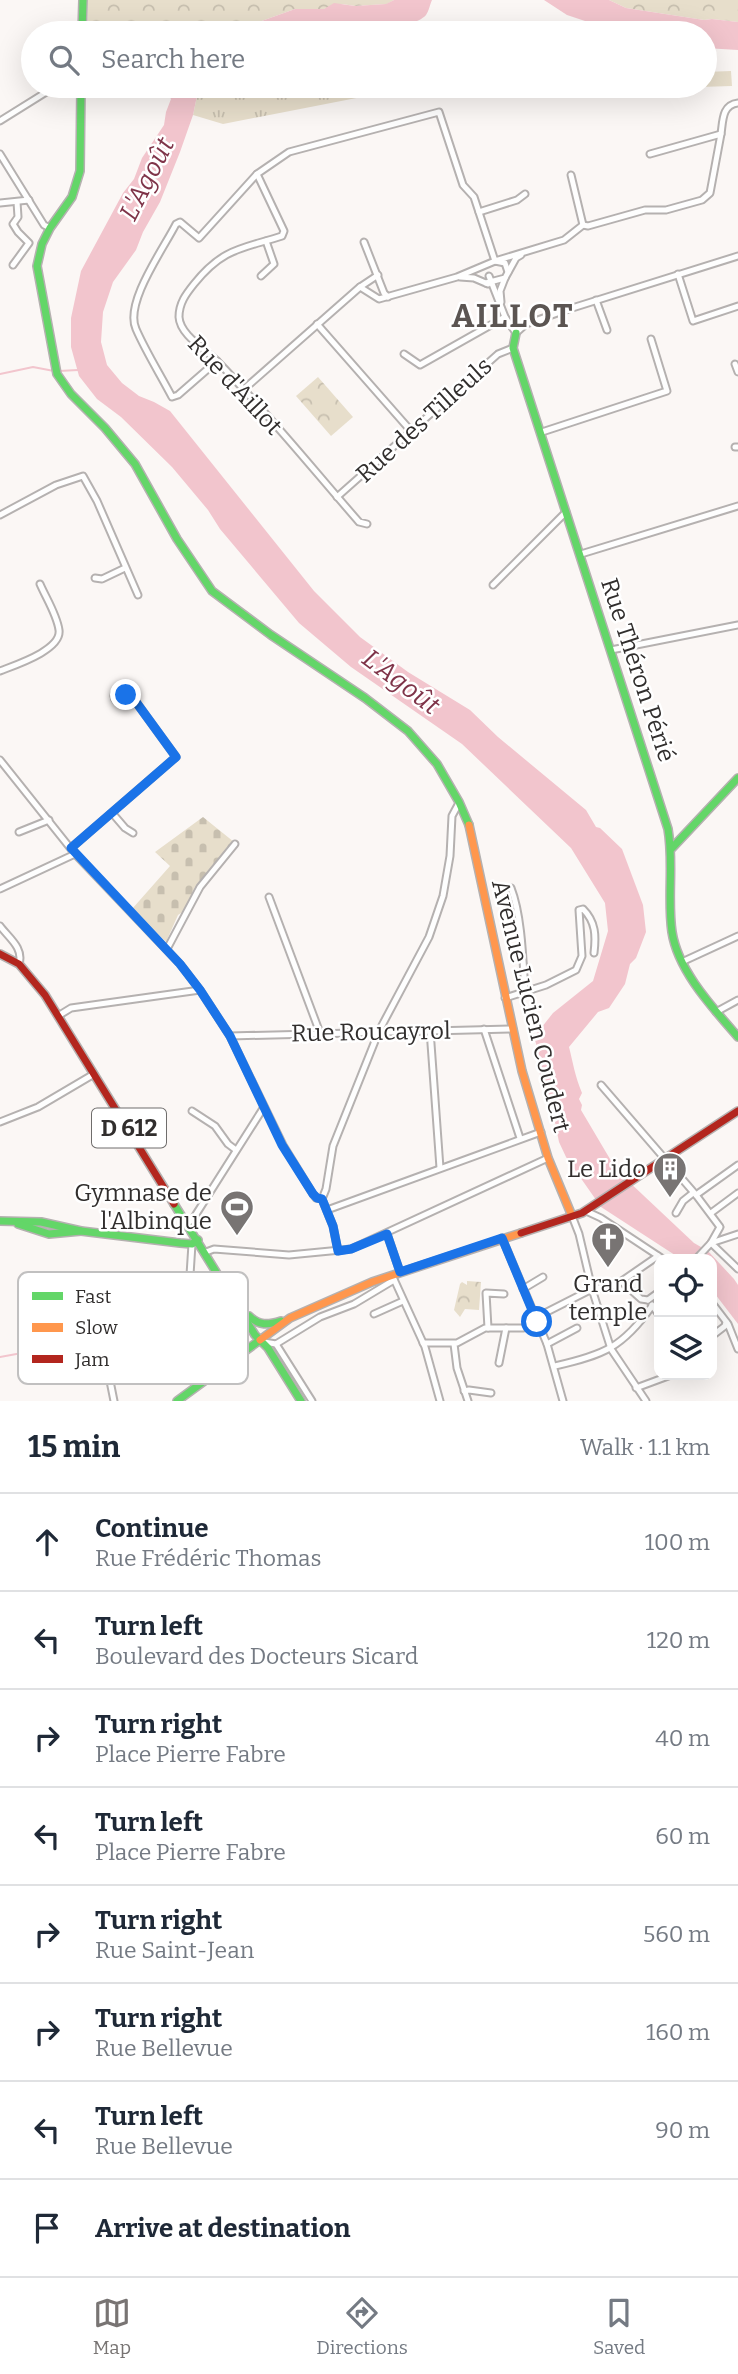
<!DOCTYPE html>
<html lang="en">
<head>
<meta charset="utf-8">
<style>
  :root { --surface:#fff; --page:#f6f6f7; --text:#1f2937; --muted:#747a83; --line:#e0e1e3; --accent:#787473 }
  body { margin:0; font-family:Bitter,serif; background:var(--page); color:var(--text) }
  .controls { position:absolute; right:21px; bottom:21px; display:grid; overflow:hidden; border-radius:14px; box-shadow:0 7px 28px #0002 }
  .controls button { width:63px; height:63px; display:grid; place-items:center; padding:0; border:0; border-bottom:2px solid var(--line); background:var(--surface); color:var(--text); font:35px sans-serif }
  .stop { position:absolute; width:21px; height:21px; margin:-16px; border:5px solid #1a73e8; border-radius:50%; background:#fff }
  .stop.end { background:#1a73e8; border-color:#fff; box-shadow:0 2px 7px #0008 }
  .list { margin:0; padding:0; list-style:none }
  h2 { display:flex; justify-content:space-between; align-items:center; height:91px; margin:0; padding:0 28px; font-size:30px }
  h2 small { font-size:23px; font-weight:400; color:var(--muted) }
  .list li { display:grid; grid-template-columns:46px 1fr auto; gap:21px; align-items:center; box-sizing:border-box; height:98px; padding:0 28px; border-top:2px solid var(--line) }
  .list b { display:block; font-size:26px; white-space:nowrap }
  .list p { margin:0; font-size:23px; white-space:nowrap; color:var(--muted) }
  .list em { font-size:23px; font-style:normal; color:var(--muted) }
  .icon { flex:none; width:38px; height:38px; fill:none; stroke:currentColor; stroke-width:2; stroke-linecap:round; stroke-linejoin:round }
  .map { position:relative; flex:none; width:738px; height:1401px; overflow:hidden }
  .search { position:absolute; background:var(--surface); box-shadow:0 7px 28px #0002; left:21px; right:21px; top:21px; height:77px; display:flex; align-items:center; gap:18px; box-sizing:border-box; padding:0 24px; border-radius:38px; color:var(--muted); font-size:26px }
  .sheet { height:875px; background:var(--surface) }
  nav { display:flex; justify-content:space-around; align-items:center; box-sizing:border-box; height:98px; border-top:2px solid var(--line); background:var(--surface); font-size:19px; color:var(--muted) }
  nav a { display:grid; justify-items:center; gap:4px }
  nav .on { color:var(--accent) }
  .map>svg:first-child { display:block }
</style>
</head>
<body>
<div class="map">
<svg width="738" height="1401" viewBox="0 0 738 1401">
  <defs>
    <pattern id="grass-tufts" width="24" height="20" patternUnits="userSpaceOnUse" patternTransform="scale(1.75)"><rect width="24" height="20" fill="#e7decb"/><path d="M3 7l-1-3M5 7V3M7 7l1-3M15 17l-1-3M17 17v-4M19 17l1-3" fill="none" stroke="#c7bfaf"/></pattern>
    <pattern id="forest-crowns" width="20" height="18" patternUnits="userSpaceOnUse" patternTransform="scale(1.75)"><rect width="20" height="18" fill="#e7decb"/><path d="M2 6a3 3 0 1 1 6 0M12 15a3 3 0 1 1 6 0" fill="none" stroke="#c7bfaf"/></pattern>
    <pattern id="cemetery-stones" width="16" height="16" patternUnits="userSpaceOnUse" patternTransform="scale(1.75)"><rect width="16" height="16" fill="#e7decb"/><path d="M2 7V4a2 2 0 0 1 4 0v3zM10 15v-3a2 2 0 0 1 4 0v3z" fill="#c7bfaf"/></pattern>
  </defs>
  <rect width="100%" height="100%" fill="#fbf7f5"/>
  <g fill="url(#grass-tufts)">
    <path d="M415,22L418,33H345Z"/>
    <path d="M202,86H418L223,124L193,115L198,91Z"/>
  </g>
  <g fill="url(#forest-crowns)">
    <path d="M88,0H394L387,4L355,6L342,4L324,9H295L228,33H87Z"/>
    <path d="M609,0H738V22L712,19L704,20L626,8Z"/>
    <path d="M318,377L353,417L331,436L296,396Z"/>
    <path d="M467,1281L481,1282L479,1310L465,1309L460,1317L454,1310L460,1284L462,1282L467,1285Z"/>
  </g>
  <path fill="url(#cemetery-stones)" d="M203,817L234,842L199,887H195L184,911L178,915L166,942L132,909L170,866L155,852Z"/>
  <path fill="#e7decb" d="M731,71L732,86L700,87L705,86V72Z"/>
  <g fill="#f2c5cd">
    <path d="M394,0H432C430,4 429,11 426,15C407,38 261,33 228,33L295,9H324L334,3L355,6L386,4Z"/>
    <path d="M544,0H609L626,8L704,20L712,19L738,22V50L705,48V33H621L567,15Z"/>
    <path d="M167,86H202L198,91L193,115L180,152L160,202L143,232L136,250L113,282L103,312L101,342L107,365L122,383L139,396L154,402L170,411L314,591L360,637L408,672L470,710L498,737L586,810L596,827L600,828L622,849L643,905L646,932L636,958L630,964L625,984L609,1008L598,1012L569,1047C573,1063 575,1076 582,1093L579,1099L582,1105L581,1110L610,1159L626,1179L694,1243L708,1251L734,1279L738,1285V1324L712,1290V1259H681L601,1207L566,1157L559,1142L555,1122L557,1121C552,1107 544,1090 540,1075C537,1062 540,1053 534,1037L553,1013L593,981L608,931L605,903L571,848L462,744L351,667L299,623L220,529L208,510L172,467L121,417L97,399L79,376L71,347V318L81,271L123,193L134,179L142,158L164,125L166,112L171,99L169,96Z"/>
  </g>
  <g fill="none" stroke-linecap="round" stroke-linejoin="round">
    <g stroke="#f2c5cd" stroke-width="2">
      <path d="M59,371L78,370"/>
      <path d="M0,374L33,367L54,371"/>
      <path d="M0,1357L49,1348L111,1374L128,1373L143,1365L185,1357"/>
    </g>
    <g stroke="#b5b1b0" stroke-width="9">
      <g id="street">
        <path d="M0,121L56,86"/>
        <path d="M721,134C723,120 722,105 738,103"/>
        <path d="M0,154L44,225L50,228"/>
        <path d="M257,174L284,231L282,236C241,249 223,248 194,284C186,294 179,303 179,317C180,335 205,349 217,361C267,412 312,468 359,522L367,524"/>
        <path d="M571,175L583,225"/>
        <path d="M0,203L29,200"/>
        <path d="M479,212L517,200L525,194"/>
        <path d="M364,242L384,293L388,297"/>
        <path d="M13,265L29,243L18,232L13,224L18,217L17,202"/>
        <path d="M678,274L693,321L738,306"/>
        <path d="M261,276L274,264L266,241"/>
        <path d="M489,276L505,317L516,333L526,324L569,309L738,256"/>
        <path d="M460,277L474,278L488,284"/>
        <path d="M486,283L505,278L516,258L521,255"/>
        <path d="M360,287L379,299L457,277L495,261L505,263L508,272"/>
        <path d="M596,300L607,330"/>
        <path d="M501,302L500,291L505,278"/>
        <path d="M317,324L411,431"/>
        <path d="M404,354L420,365L505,317"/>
        <path d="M217,361L178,395L172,397C160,374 146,352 136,329C124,303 164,248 176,224L180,222L199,238L257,174L289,152L439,112L463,185L474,197L495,261L564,240L583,225L588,226L645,210H666L702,200L710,193L721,134L650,154"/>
        <path d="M735,364L738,372"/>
        <path d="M243,390L360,287L378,275"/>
        <path d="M542,432L667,391L651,339"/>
        <path d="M735,447H738"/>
        <path d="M337,497L498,354L513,348"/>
        <path d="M0,515L56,485L83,476L97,501L138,595"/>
        <path d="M581,554L738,506"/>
        <path d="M95,578L102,579L125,568"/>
        <path d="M493,585L566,512"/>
        <path d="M611,650L738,625"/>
        <path d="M0,671C15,665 62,650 59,630C57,615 46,598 40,584"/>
        <circle cx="120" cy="696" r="6"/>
        <path d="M0,760L75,854L180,964L200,990L230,1036L283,1145L313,1194L316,1198L322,1199L333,1226L338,1251"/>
        <path d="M113,814L125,828L133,833"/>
        <path d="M19,832L49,820"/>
        <path d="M71,848L176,757L136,702L127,697"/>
        <path d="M511,888C522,916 523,962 525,993"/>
        <path d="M0,889L75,854"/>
        <path d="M269,897L320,1033"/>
        <path d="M0,926C9,938 24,948 19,964"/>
        <path d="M167,949L200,887L235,844"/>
        <path d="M684,961L738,936"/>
        <path d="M505,998L546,985L576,970L582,956L579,910L583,909C596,922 596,936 594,953"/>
        <path d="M716,1012L738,1000"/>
        <path d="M58,1016L71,1008L200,990"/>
        <path d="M484,1029L520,1138"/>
        <path d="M430,1030L440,1168"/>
        <path d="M230,1036L513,1029"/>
        <path d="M601,1085L696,1195L720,1227L711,1243L696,1259"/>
        <path d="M192,1111L215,1126L228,1144L236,1150"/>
        <path d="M0,1122L38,1107L94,1074"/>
        <path d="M696,1195L738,1165"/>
        <path d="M322,1199L326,1189L333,1146L379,1031L429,937L443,896L450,856L452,816L459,803"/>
        <path d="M327,1210L541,1132"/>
        <path d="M586,1211L601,1218L663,1259"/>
        <path d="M676,1213L683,1201L693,1193"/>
        <path d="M711,1213L738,1193"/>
        <path d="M572,1216L579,1234L592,1289L611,1349L646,1401"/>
        <path d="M188,1223L193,1219L264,1107"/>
        <path d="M387,1234L400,1272"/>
        <path d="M738,1234L711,1243L738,1269"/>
        <path d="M502,1238L547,1344L563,1401"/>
        <path d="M192,1244L188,1306L185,1318L191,1331L201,1337L248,1323"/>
        <path d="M206,1252L214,1249L289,1255L351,1249L548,1158"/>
        <path d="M393,1277L425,1347L440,1401"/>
        <path d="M622,1282L641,1299L648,1300"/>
        <path d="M523,1289L543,1277"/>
        <path d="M648,1300L659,1292"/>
        <path d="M712,1303L728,1324L738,1349"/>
        <path d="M652,1305L659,1315"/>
        <path d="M374,1314L403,1301"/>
        <path d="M535,1318L592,1289L616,1285L658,1256"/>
        <path d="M88,1326L137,1329L185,1318"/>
        <path d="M488,1328L486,1293L504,1294"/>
        <path d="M712,1336L725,1326L726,1322"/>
        <path d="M264,1342L276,1344L320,1317L354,1304L394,1280"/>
        <path d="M423,1343H457L485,1328H523L537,1322"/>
        <path d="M276,1344L312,1401"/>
        <path d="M454,1344L457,1368L468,1401"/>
        <path d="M547,1344L577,1328"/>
        <path d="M499,1363L506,1328"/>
        <path d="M555,1366C604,1355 623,1347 652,1306"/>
        <path d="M110,1381L114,1401"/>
        <path d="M636,1388L671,1375"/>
        <path d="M464,1391L469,1390L491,1393"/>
      </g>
    </g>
    <g stroke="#b5b1b0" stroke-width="10">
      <g id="fast">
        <path d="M82,33L83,0"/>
        <path d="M81,86L80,171L72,197L50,228L42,244L37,266L57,374L71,394L105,428L135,464L177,539L212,591L271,635L365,698L408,731L437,764L459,802L469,825"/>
        <path d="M516,333L513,348L668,829C674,863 667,898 672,932C678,971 713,1008 738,1037"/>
        <path d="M672,848L738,778"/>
        <path d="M174,1204L255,1335L268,1348L301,1401"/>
        <path d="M0,1221L41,1222L81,1231L180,1243L192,1244L198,1240"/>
        <path d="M18,1224L49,1234L81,1231"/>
        <path d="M249,1316C259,1326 268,1325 281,1321"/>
        <path d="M177,1401L260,1340"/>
      </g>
    </g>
    <g stroke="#b5b1b0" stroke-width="10">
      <g id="slow">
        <path d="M469,825L522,1071L548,1158L572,1216"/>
        <path d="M260,1340L290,1318L372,1282L521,1233"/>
      </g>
    </g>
    <g stroke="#b5b1b0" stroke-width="10">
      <g id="jam">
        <path d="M0,954L19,964L45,995L174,1204"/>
        <path d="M521,1233L582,1213L738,1111"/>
      </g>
    </g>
    <use href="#street" stroke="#fefefe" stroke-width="5"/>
    <use href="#fast" stroke="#63d668" stroke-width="7"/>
    <use href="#slow" stroke="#ff974d" stroke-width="7"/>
    <use href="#jam" stroke="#b3261e" stroke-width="7"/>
  </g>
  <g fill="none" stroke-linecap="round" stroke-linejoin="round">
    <path stroke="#1a73e8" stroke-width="9" d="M126,695L136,702L176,757L71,848L180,964L200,990L230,1036L282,1145L313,1194L317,1198L322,1199L333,1226L338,1251L351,1249L387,1234L400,1272L502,1238L537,1322"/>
  </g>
  <defs>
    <g id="building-pin" transform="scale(1.75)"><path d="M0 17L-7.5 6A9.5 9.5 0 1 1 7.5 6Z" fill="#787473" stroke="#fff"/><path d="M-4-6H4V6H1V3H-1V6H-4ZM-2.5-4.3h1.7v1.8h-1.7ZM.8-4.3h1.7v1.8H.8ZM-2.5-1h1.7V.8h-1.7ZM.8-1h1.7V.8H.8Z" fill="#fff"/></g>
    <g id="stadium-pin" transform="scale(1.75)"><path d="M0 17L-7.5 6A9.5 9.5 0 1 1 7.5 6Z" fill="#787473" stroke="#fff"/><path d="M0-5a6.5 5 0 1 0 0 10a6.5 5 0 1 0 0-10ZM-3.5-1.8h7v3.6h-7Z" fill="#fff"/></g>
    <g id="church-pin" transform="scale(1.75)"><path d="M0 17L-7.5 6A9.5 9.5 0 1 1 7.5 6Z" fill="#787473" stroke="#fff"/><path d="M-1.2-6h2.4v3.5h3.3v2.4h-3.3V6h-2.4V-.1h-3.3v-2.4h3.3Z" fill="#fff"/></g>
  </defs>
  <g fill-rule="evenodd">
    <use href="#building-pin" x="670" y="1169"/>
    <use href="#stadium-pin" x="237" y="1207"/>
    <use href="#church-pin" x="608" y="1239"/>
  </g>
  <g text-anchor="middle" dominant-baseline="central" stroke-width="5" stroke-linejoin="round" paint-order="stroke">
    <rect fill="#fff" stroke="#6f6d6c" stroke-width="2" x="92" y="1108.5" width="74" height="39" rx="5"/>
    <g font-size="23" font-weight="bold" fill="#312e2d">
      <text x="129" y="1128">D 612</text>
    </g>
    <g font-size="24" fill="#312e2d" stroke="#fff">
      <text transform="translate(235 385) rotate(47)">Rue d'Aillot</text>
      <text transform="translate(424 420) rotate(-42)">Rue des Tilleuls</text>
      <text transform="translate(638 670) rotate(72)">Rue Théron Périé</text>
      <text transform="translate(531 1006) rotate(76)">Avenue Lucien Coudert</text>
      <text transform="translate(371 1032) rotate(-1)">Rue Roucayrol</text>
    </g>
    <g font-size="24" fill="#312e2d" stroke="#fff" text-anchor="end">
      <text x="646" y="1169">Le Lido</text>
      <text x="212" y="1193">Gymnase de<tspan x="212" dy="28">l'Albinque</tspan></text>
      <text x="608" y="1284" text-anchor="middle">Grand<tspan x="608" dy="28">temple</tspan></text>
    </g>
    <g font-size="26" font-style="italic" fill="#7f3449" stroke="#fff">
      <text transform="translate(147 179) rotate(-63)">L'Agoût</text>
      <text transform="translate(401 682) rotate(37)">L'Agoût</text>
    </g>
    <g font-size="32" font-weight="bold" letter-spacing="2" fill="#5b5552" stroke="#fff">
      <text x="513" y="316">AILLOT</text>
    </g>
  </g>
  <rect x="18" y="1272" width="230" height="112" rx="10" fill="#fff" stroke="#c1c0c0" stroke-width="2"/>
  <rect x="32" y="1292" width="31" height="8" fill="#63d668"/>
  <rect x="32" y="1323" width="31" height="9" fill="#ff974d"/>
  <rect x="32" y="1355" width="31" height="8" fill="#b3261e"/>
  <g font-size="19" fill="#312e2d">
    <text x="75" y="1303">Fast</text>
    <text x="75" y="1334">Slow</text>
    <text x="75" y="1366">Jam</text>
  </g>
</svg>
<div class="controls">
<button><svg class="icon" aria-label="locate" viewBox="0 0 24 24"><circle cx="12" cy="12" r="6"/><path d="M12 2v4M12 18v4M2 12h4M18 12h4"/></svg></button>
<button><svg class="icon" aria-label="layers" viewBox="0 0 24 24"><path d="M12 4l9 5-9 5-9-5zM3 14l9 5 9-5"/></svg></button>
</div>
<div class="stop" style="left:537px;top:1322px"></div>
<div class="stop end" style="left:126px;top:695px"></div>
<div class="search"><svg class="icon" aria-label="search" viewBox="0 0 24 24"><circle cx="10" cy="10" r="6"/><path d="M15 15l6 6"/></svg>Search here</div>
</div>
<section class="sheet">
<h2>15 min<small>Walk · 1.1 km</small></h2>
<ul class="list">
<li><svg class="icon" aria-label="ahead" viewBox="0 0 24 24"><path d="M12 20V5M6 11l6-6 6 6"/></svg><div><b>Continue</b><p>Rue Frédéric Thomas</p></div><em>100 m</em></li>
<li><svg class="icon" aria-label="left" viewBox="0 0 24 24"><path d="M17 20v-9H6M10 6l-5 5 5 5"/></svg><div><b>Turn left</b><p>Boulevard des Docteurs Sicard</p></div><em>120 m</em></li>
<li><svg class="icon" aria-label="right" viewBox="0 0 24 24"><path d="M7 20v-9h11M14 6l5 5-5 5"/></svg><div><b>Turn right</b><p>Place Pierre Fabre</p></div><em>40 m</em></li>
<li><svg class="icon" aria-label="left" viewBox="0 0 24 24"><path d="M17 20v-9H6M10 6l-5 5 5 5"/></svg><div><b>Turn left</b><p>Place Pierre Fabre</p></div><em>60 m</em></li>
<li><svg class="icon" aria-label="right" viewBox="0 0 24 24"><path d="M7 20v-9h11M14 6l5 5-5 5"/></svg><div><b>Turn right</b><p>Rue Saint-Jean</p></div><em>560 m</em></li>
<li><svg class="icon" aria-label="right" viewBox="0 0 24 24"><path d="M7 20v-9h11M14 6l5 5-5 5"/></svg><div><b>Turn right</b><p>Rue Bellevue</p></div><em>160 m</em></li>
<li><svg class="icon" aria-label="left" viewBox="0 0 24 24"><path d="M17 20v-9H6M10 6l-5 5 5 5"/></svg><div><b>Turn left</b><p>Rue Bellevue</p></div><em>90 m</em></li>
<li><svg class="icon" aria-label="arrive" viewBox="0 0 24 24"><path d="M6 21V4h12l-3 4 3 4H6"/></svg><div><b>Arrive at destination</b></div></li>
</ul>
</section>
<nav>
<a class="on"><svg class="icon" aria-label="map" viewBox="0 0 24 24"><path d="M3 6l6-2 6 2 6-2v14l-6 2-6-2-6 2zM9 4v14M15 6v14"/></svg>Map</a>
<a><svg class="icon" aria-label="directions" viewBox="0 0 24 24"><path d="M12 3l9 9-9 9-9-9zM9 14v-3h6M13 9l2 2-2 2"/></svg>Directions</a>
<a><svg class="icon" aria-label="saved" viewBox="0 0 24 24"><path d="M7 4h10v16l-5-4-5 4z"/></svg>Saved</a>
</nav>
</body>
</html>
